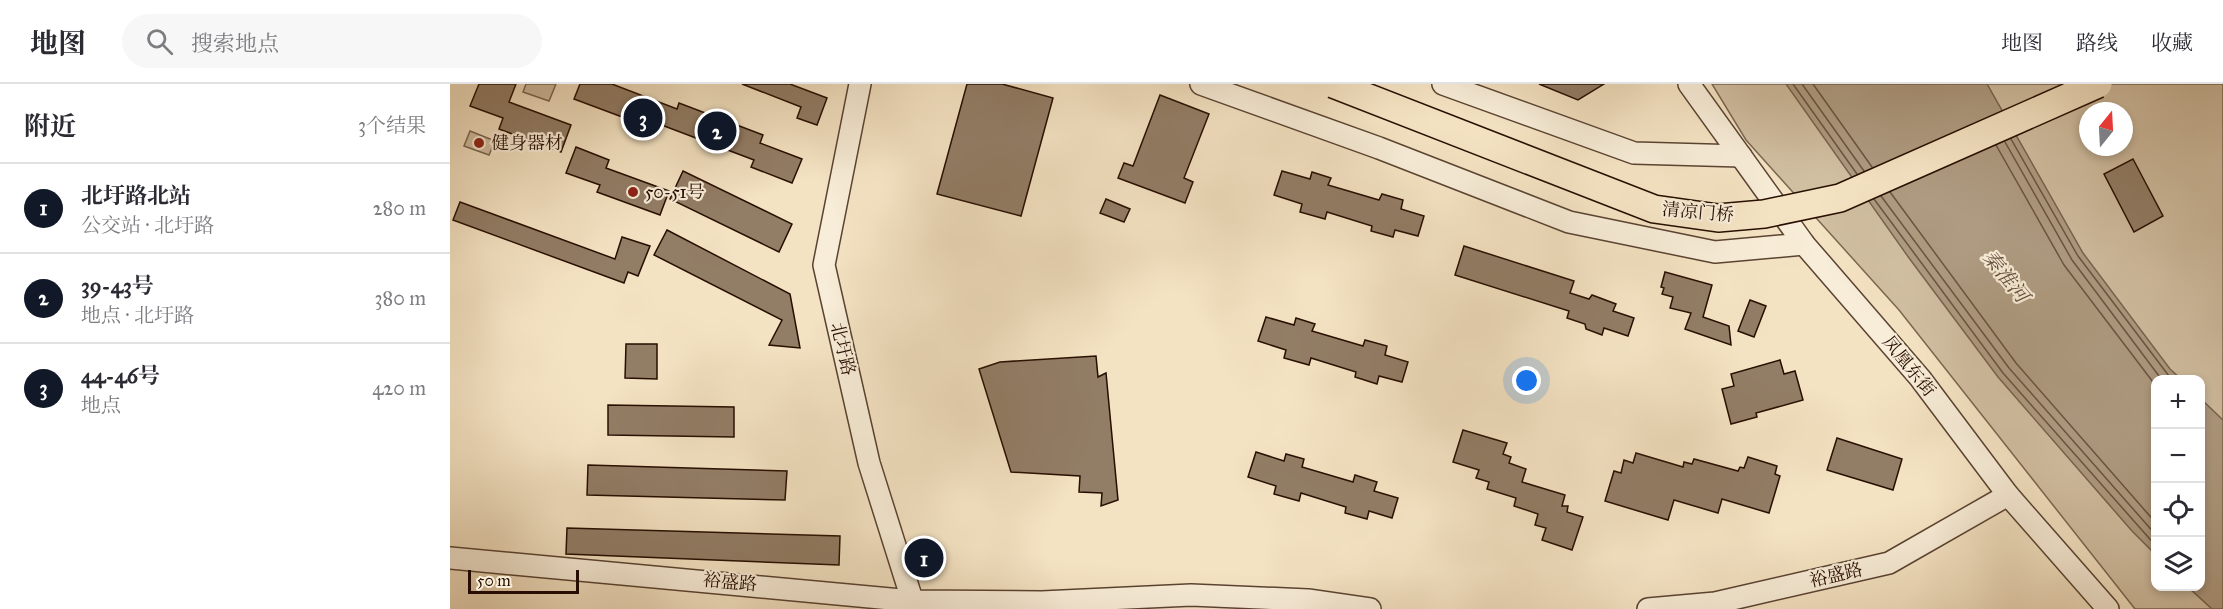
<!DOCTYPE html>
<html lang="zh">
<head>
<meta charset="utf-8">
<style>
  :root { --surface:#fff; --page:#f7f7f7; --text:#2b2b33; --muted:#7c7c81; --line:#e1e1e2; --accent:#111827 }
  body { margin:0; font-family:"IM FELL Great Primer","Noto Serif SC",serif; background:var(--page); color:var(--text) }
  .controls { position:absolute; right:18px; bottom:18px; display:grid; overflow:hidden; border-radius:12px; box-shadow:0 3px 9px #0003 }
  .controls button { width:54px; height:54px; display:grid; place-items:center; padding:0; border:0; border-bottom:2px solid var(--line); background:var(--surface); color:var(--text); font:30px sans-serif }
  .compass { position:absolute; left:1629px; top:18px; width:54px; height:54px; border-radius:50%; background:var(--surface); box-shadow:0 3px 9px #0003; rotate:18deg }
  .scale { position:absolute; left:18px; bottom:15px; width:111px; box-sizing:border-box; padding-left:6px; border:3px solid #270e01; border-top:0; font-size:16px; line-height:21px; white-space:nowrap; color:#270e01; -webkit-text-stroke:4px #f8edd8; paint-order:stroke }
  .you { position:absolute; left:1077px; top:297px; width:21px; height:21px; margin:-15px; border:4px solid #fff; border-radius:50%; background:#1a73e8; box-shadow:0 0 0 9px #1a73e833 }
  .badge { display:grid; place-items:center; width:39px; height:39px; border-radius:50%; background:var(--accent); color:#fff; font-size:20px; font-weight:700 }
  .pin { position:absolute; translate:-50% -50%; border:3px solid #fff; box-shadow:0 2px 6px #0006 }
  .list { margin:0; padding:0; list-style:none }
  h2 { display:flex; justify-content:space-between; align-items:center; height:78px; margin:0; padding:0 24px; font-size:26px }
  h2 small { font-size:20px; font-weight:400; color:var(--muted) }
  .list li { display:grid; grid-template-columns:39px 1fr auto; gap:18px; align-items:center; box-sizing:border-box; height:90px; padding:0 24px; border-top:2px solid var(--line) }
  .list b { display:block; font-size:22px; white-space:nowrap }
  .list p { margin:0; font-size:20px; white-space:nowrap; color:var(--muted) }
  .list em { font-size:20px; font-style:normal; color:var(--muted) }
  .icon { flex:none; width:33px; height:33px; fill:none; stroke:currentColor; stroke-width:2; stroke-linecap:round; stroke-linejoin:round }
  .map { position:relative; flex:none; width:1773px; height:525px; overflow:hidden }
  header { display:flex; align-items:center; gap:36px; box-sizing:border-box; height:84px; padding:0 30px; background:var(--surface); border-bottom:2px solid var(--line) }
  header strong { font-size:28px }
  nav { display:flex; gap:33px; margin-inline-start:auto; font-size:21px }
  .search { width:420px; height:54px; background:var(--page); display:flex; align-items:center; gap:15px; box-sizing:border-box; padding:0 21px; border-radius:33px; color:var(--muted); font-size:22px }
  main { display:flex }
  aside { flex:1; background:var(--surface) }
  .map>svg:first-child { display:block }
</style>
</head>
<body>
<header>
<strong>地图</strong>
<div class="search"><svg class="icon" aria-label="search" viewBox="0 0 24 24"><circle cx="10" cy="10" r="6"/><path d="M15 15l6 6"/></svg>搜索地点</div>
<nav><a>地图</a><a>路线</a><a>收藏</a></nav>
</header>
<main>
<aside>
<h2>附近<small>3个结果</small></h2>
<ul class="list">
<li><span class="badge">1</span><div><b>北圩路北站</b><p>公交站 · 北圩路</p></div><em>280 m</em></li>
<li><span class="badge">2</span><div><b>39-43号</b><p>地点 · 北圩路</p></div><em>380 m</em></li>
<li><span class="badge">3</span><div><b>44-46号</b><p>地点</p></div><em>420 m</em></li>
</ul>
</aside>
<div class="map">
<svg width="1773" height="525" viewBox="0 0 1773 525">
  <rect width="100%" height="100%" fill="#f4e3c3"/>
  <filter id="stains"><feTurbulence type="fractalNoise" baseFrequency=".00333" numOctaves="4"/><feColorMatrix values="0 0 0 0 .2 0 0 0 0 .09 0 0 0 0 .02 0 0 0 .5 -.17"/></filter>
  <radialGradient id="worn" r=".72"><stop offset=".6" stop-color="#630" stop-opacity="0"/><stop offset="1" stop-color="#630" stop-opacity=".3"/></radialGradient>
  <g fill="#d1bfa2" stroke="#7c6652" stroke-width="1.5" fill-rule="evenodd">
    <path d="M76,0H106L99,17L73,8Z"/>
    <path d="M1262,0H1773V525H1685L1449,226L1296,56ZM1638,27H1674V63H1638ZM1706,296H1750V502H1706Z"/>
    <path d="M20,47L45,57L39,71L14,62Z"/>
  </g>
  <g fill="#ae9b81" stroke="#78634e" stroke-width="1.5">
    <path d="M1336,0H1537L1633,169L1720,285L1731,295L1706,296L1705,470L1682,447L1548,293L1459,174Z"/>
    <path d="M1751,315L1773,336V525H1762L1738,503L1750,502Z"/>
  </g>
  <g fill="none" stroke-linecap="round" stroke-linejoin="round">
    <g stroke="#6a5441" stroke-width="1.5">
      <path d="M1343,0L1407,90"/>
      <path d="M1352,0L1414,87"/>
      <path d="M1363,0L1422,83"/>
      <path d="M1561,55L1628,172L1722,296"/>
      <path d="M1555,58L1622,176L1712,296"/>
      <path d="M1546,61L1614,181L1706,302"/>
      <path d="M1440,108L1566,279L1706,439"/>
      <path d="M1431,112L1559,284L1706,451"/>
      <path d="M1424,115L1553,289L1706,462"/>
    </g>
  </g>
  <g fill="#927d66" stroke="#270e01" stroke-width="1.5">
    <path d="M29,0H66L59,18L121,41L111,68L49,45L53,34L20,22Z"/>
    <path d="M130,0H162L227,25L229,19L313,51L310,59L352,75L342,99L301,83L304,76L209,40L207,46L124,15Z"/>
    <path d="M292,0H340L377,14L367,41L347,34L351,23Z"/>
    <path d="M517,0H552L603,14L571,132L487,110Z"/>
    <path d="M1089,0H1154L1128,16Z"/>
    <path d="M710,11L759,30L734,94L743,98L735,119L668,94L674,79L683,82Z"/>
    <path d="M126,63L159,76L156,84L219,107L210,131L147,108L150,101L116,89Z"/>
    <path d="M1683,75L1713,132L1684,148L1654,90Z"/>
    <path d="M233,87L342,140L329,168L220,115Z"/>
    <path d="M832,87L860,95L862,88L881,94L878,101L929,116L932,110L953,116L951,125L974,132L968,152L945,146L943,153L921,147L922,142L877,128L875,135L850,128L852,120L824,111Z"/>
    <path d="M656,115L680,125L674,138L650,129Z"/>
    <path d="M10,118L165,175L172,153L200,162L188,192L178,188L174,199L3,136Z"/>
    <path d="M217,146L340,210L350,264L319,261L332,236L204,171Z"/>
    <path d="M1014,162L1124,197L1120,209L1139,215L1142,211L1166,220L1163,227L1184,234L1178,252L1154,244L1152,251L1136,245L1135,240L1117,234L1119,227L1005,191Z"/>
    <path d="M1215,188L1262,201L1253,233L1279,242L1281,261L1235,245L1241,229L1220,224L1223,213L1212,210L1214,204L1211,203Z"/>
    <path d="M1300,216L1316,222L1304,253L1288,247Z"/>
    <path d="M816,233L844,241L846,234L865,240L862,247L913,262L915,256L937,262L935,271L958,278L952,298L929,292L927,300L905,293L906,288L861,274L859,281L834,274L836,266L808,257Z"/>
    <path d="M176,260H207V295L175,294Z"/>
    <path d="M646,272L648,293L656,289L668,416L651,422L652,409L629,408L630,392L561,388L529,285L550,278Z"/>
    <path d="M1330,276L1334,290L1345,287L1353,316L1306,329L1307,333L1281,340L1272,305L1284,302L1281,290Z"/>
    <path d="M158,321L284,323V353L158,351Z"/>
    <path d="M1013,346L1057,359L1053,370L1061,373L1059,379L1076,385L1072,398L1115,411L1112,422H1118L1117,428L1133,433L1122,466L1092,456L1096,444L1085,441L1088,430L1064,422L1066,414L1037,405L1039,398L1026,394L1029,386L1003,378Z"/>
    <path d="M1387,354L1452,375L1443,406L1377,386Z"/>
    <path d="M806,368L834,377L836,370L854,375L852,383L903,398L905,391L927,398L924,407L948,414L942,434L919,427L917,435L895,429L896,423L851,409L849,417L824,410L826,402L798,393Z"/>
    <path d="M1186,369L1233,383L1234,378L1242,380L1244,375L1288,387L1290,383L1294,384L1298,373L1327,382L1325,390L1330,392L1319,429L1272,415L1268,429L1224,416L1218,436L1155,417L1164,387L1171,389L1174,376L1183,379Z"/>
    <path d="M138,381L337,387L335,416L137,411Z"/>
    <path d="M117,444L390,452L389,481L116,470Z"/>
  </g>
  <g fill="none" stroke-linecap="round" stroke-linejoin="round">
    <g stroke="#5a4332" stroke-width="24">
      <g id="minor">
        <path d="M410,0L374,181L419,379L465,525"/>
        <path d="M751,0L929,64L1119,138L1265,168L1354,160"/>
        <path d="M993,0L1184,69L1291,72"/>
        <path d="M1239,0L1354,160L1470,294L1558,411L1658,525"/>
        <path d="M0,474L462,517L592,518L741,511L858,516L920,525"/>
        <path d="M1198,525L1265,519L1439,479L1558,411"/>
      </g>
    </g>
    <use href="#minor" stroke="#f8edd8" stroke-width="21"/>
    <g stroke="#270e01" stroke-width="30" stroke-linecap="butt">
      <path id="major-bridge" d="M883,0L1204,125L1268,134L1314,130L1390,114L1648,0"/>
    </g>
    <use href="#major-bridge" stroke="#f4e3c3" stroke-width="27"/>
  </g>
  <g fill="#8f2418" stroke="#f8edd8" stroke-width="2">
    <circle cx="29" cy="59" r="6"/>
    <circle cx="183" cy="108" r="6"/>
  </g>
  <g text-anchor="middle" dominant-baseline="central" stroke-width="4.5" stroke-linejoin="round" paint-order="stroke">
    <g font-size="18" fill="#270e01" stroke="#f8edd8" text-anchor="start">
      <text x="41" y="59">健身器材</text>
      <text x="195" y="108">50-51号</text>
    </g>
    <g font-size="18" fill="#270e01" stroke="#f8edd8">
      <text transform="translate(1248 128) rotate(5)">清凉门桥</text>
      <text transform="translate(393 265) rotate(77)">北圩路</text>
      <text transform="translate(1459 282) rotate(51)">凤凰东街</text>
      <text transform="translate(1386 491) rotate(-13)">裕盛路</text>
      <text transform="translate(280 498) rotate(5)">裕盛路</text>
    </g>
    <g font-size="20" font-style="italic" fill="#644d3b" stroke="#f8edd8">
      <text transform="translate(1556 192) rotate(51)">秦淮河</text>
    </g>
  </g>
  <rect width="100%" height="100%" filter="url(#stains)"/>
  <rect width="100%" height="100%" fill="url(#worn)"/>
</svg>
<div class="controls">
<button>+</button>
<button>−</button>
<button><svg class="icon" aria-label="locate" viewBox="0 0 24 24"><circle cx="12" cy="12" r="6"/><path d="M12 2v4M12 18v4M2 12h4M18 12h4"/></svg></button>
<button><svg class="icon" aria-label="layers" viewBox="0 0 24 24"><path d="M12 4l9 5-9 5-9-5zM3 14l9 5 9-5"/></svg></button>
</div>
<svg class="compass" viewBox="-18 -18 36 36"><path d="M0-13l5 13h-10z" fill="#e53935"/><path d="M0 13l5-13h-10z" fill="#7c7c81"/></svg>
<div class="scale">50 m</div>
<div class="you"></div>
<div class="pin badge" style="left:474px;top:474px">1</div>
<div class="pin badge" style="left:267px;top:47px">2</div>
<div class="pin badge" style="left:193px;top:34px">3</div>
</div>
</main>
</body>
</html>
